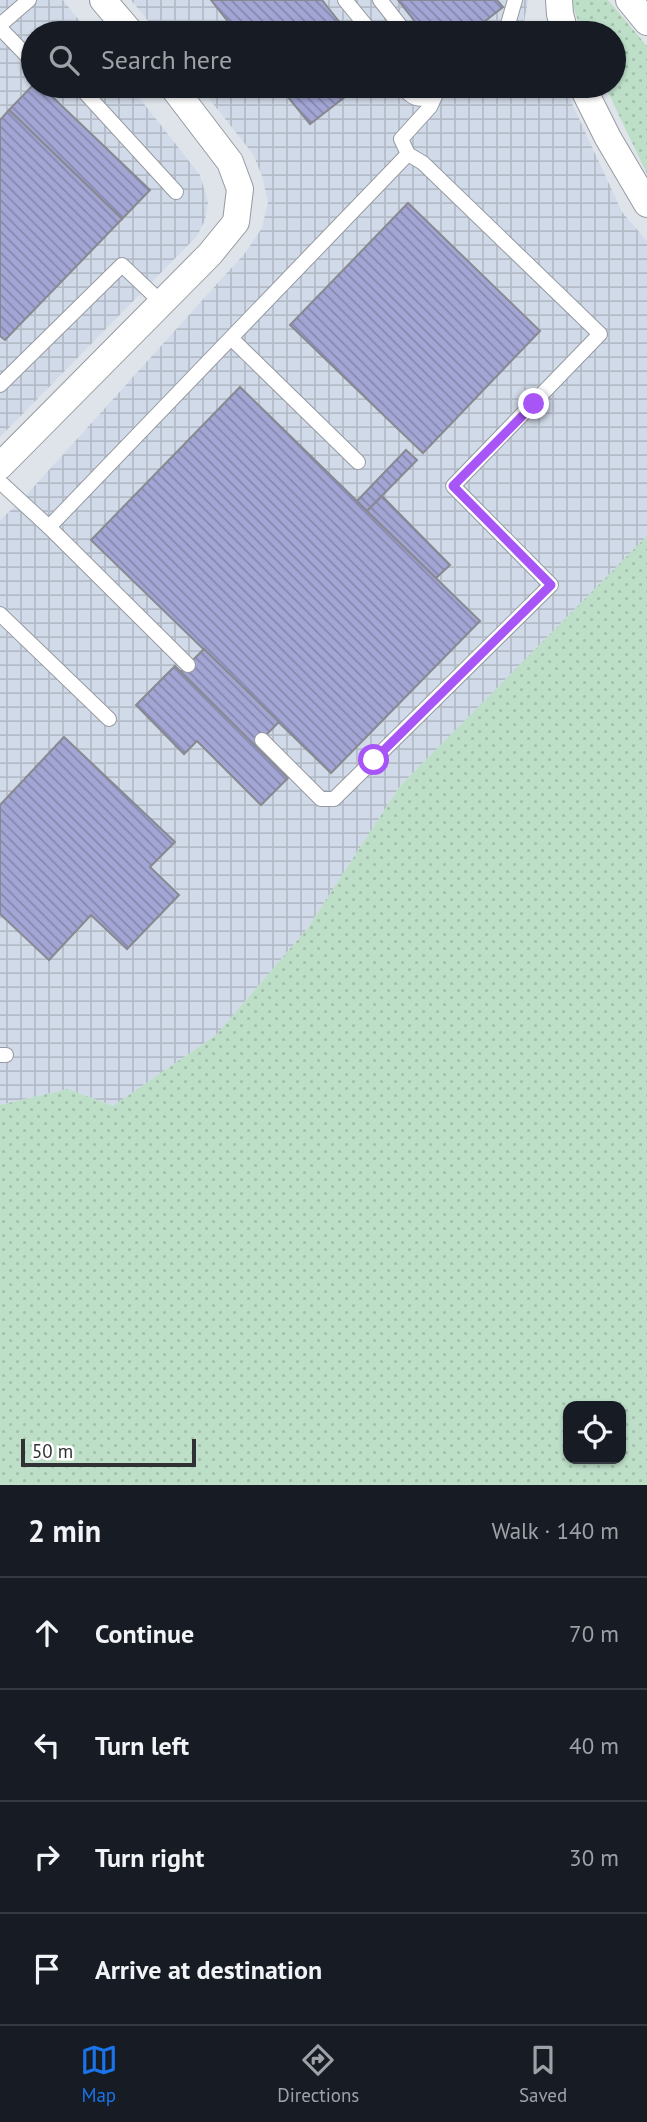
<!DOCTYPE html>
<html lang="en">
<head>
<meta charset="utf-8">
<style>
  :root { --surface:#171b24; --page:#20242c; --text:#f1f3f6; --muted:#9ea1a6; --line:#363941; --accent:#1a73e8 }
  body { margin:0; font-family:"PT Sans",sans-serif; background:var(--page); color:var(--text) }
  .controls { position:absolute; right:21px; bottom:21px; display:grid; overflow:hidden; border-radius:14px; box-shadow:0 2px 5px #0004 }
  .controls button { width:63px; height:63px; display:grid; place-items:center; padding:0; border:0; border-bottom:2px solid var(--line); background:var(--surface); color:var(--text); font:35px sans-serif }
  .scale { position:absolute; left:21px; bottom:18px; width:175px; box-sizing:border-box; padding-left:7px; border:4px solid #2f3134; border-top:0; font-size:19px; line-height:24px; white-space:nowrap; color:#2f3134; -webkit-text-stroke:5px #fff; paint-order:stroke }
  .stop { position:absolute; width:21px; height:21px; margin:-16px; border:5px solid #a855f7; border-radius:50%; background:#fff }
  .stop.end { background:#a855f7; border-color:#fff; box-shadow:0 2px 7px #0008 }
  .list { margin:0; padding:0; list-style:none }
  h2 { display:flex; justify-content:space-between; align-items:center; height:91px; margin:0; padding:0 28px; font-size:30px }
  h2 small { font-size:23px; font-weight:400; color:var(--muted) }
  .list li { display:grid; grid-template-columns:46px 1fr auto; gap:21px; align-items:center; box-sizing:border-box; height:112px; padding:0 28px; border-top:2px solid var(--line) }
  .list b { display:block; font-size:26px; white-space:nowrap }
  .list em { font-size:23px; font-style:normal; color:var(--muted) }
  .icon { flex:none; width:38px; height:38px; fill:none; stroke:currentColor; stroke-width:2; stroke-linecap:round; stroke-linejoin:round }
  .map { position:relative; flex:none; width:647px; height:1485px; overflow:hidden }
  .search { position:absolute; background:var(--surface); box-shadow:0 2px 5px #0004; left:21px; right:21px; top:21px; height:77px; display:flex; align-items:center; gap:18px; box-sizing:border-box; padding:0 24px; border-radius:38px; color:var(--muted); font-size:26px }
  .sheet { height:539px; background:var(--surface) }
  nav { display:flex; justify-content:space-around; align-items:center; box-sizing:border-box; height:98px; border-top:2px solid var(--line); background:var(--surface); font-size:19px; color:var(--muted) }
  nav a { display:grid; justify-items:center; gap:4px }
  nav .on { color:var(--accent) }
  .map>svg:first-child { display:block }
</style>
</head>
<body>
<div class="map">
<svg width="647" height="1485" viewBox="0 0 647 1485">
  <defs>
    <pattern id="industrial-grid" width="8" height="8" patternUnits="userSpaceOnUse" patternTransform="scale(1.75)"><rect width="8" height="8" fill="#d1dae8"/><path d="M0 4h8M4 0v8" fill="none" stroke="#b4bcc8"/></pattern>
    <pattern id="grass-dots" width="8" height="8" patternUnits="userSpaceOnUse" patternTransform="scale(1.75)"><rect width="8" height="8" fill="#bddfc8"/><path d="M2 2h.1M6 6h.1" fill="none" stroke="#a3c0ac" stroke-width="1.8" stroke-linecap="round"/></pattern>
    <pattern id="building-back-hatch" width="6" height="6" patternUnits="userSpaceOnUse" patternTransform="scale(1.75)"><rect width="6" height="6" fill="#a3a6d4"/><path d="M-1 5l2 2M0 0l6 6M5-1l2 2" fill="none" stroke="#8588ad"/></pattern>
  </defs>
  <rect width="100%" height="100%" fill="#dfe4eb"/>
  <g fill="url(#industrial-grid)">
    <path d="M0,0H63L89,33H33V86H130L200,175L208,202L205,220L197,236L0,437Z"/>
    <path d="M131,0H528L523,28L528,33H158Z"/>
    <path d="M199,86H564L622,212L647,241V536L400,786L307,929L216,1035L113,1106L68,1089L0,1105V520L21,501L245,253L262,228L268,202L262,176L253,154Z"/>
  </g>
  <g fill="url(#grass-dots)" fill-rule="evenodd">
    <path d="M571,0H608L647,46V174L605,86H614V33H582Z"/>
    <path d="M647,536V1485H0V1105L68,1089L113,1106L216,1035L307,929L400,786ZM621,1406V1459H568V1406Z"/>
  </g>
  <g fill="url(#building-back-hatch)" stroke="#888991" stroke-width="2">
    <path d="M211,0H322L348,33H237Z"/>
    <path d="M398,0H497L503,7L470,33H424Z"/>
    <path d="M33,85L41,86L150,190L122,219L9,110Z"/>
    <path d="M279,86H359L310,124Z"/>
    <path d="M9,110L122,219L5,340L0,336V120Z"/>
    <path d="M408,203L540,331L423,453L290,325Z"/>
    <path d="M240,387L480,621L331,773L91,540Z"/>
    <path d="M406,450L417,460L367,511L357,501Z"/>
    <path d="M382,496L450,565L436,578L367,511Z"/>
    <path d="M204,649L279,722L255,746L181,672Z"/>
    <path d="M175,666L288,778L261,805L197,741L184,754L136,705Z"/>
    <path d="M64,737L175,842L150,867L179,895L127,949L91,915L49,960L0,914V805Z"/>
  </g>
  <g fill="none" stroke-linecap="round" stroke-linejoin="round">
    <g stroke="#969aa1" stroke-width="16">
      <g id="service">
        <path d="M345,0L372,33"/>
        <path d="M380,0L406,33"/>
        <path d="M0,25L29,0"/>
        <path d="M0,28L32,61L33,60"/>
        <path d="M500,33L508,24L515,0"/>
        <path d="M79,86L176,192"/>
        <path d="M403,86C412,103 431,103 441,86"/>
        <path d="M408,154L401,139L430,107L436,94"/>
        <path d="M232,339L358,462"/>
        <path d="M0,385L122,265L162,303"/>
        <path d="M0,482L49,527L408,154L423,163L600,334L453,486L551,585L334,799H321L262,740"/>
        <path d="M49,527L188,665"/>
        <path d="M0,614L109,719"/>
        <path d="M0,1055H6"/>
      </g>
    </g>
    <g stroke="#969aa1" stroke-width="28">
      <g id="minor">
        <path d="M103,0L131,33"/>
        <path d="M559,0L560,14L565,33"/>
        <path d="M629,0L647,22"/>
        <path d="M582,86L608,138L647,204"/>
        <path d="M0,466L210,254L236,222L240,189L230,162L172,86"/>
      </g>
    </g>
    <use href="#service" stroke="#fff" stroke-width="14"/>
    <use href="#minor" stroke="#fff" stroke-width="26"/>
  </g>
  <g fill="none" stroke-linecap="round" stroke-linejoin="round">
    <path stroke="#a855f7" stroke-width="9" d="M374,760L551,585L453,486L534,404"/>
  </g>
</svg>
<div class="controls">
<button><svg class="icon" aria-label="locate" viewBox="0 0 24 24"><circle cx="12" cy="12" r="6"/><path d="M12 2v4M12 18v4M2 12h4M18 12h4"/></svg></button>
</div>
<div class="scale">50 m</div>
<div class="stop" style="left:374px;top:760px"></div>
<div class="stop end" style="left:534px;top:404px"></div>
<div class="search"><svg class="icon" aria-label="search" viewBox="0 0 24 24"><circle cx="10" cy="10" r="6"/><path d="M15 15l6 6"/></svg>Search here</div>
</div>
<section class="sheet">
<h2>2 min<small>Walk · 140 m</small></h2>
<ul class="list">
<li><svg class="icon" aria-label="ahead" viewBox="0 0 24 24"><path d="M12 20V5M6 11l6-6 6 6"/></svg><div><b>Continue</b></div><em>70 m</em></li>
<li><svg class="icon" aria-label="left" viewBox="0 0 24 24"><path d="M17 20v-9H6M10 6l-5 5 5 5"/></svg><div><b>Turn left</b></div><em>40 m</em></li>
<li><svg class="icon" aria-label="right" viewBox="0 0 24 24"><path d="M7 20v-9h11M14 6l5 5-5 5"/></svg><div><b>Turn right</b></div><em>30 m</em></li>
<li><svg class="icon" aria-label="arrive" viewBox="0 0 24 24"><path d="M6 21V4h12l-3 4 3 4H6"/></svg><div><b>Arrive at destination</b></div></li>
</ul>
</section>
<nav>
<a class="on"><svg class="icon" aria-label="map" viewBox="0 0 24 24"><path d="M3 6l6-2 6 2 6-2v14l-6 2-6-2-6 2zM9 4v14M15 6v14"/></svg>Map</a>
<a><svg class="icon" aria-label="directions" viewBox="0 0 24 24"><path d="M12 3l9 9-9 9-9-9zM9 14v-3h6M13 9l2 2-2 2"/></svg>Directions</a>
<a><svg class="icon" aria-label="saved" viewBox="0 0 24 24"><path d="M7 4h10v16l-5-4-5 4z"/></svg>Saved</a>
</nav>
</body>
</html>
